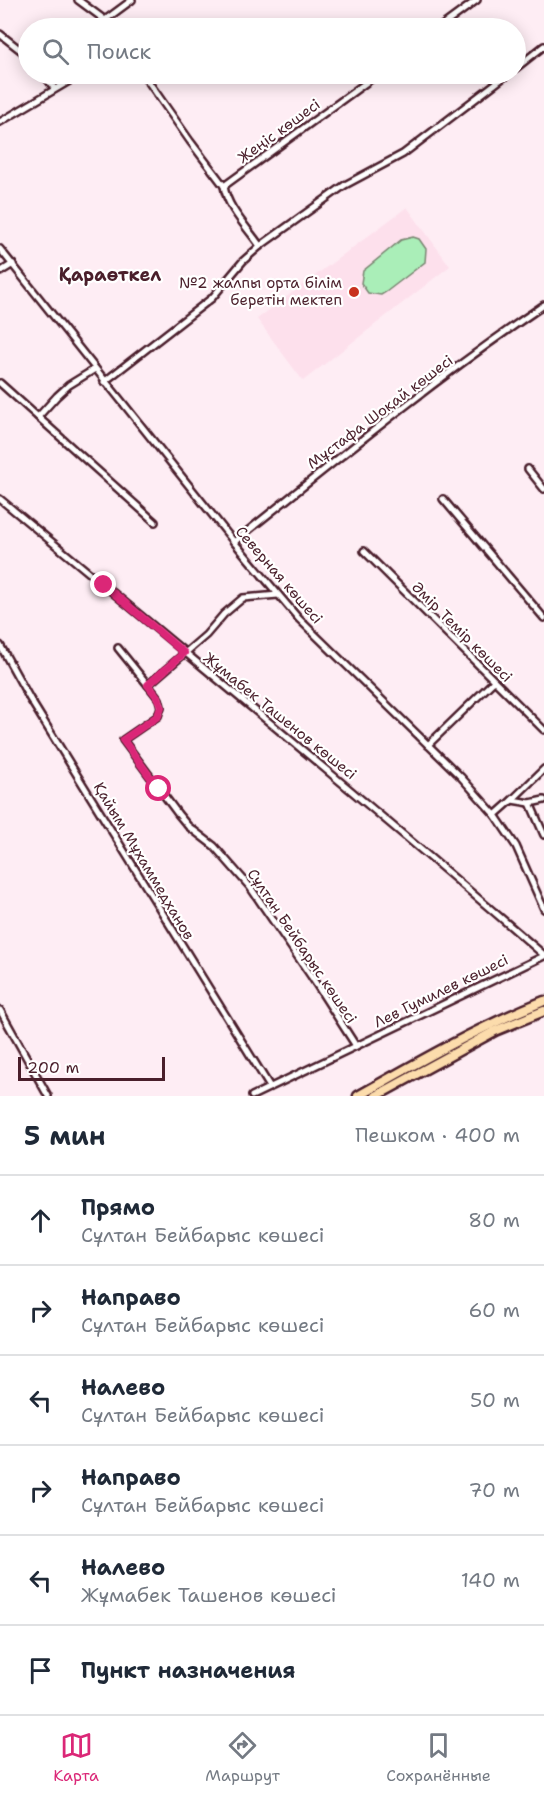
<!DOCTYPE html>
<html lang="ru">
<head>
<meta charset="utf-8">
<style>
  :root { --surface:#fff; --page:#f6f6f7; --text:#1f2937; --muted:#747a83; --line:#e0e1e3; --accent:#db2777 }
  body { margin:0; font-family:"Shantell Sans",sans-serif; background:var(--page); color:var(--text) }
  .scale { position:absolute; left:18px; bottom:15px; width:147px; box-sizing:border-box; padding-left:6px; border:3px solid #4a1f2b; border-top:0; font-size:16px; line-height:21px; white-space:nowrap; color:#4a1f2b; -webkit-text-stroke:4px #fff; paint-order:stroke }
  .stop { position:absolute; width:18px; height:18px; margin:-14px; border:4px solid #db2777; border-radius:50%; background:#fff }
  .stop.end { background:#db2777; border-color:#fff; box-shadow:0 2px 6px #0008 }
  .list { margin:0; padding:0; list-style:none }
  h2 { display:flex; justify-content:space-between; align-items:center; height:78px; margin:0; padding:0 24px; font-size:26px }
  h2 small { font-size:20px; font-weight:400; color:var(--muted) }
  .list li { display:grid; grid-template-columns:39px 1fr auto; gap:18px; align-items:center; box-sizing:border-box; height:90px; padding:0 24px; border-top:2px solid var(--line) }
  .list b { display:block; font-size:22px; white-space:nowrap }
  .list p { margin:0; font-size:20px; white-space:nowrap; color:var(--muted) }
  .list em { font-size:20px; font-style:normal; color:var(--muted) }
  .icon { flex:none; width:33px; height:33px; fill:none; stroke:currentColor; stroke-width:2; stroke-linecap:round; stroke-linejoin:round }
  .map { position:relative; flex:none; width:544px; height:1096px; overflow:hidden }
  .search { position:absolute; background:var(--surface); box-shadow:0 3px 15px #0003; left:18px; right:18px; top:18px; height:66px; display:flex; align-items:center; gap:15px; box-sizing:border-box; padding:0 21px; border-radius:33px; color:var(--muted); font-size:22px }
  .sheet { height:618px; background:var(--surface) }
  nav { display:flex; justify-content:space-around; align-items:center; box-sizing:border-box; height:84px; border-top:2px solid var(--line); background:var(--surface); font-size:16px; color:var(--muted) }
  nav a { display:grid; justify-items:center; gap:3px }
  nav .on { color:var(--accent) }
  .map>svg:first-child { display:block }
</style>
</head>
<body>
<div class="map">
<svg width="544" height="1096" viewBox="0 0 544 1096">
  <rect width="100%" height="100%" fill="#feedf4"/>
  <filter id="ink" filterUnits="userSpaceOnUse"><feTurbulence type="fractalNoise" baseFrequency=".0167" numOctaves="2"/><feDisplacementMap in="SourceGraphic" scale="12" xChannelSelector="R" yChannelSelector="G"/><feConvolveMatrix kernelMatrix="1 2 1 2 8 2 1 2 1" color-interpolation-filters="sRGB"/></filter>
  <g filter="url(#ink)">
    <path fill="#fde0ec" d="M407,207L450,266L303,381L257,319Z"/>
    <path fill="#aaeeb8" stroke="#7a8672" stroke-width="1.5" d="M413,237L419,239L426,249L425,262L386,292L381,295L368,293L361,283L363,271L401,240Z"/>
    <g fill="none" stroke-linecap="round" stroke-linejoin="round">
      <g stroke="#4a1f2b" stroke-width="10">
        <g id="minor">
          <path d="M78,0L105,20L113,28"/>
          <path d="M105,20L132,0"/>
          <path d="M439,28L477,0"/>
          <path d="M0,34L28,56"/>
          <path d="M516,68L544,46"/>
          <path d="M44,74L54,88"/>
          <path d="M143,74L190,141L224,186C227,208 248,228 260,246"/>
          <path d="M0,122L81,74"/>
          <path d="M224,186L378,74"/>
          <path d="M0,249L234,542L299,619L461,777L495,815L516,846L544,909"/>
          <path d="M0,272L13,264"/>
          <path d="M104,382L212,298L243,261L260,246L345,185L403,154L508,74"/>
          <path d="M0,383L155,522"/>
          <path d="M38,417L57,396L69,385L95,369"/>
          <path d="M528,469L544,489"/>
          <path d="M0,499C182,650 365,800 544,955"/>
          <path d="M443,499L544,618"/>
          <path d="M234,542C335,461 436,378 544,305"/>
          <path d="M364,551L544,730"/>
          <path d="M278,595L243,598L224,614L206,635L148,685L159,699L161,707L158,716L123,740L178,814L188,826L214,846L250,887L311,976L356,1046"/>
          <path d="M0,645L30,699L270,1087"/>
          <path d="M118,648L148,685"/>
          <path d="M428,745L494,681"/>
          <path d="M512,800L544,769"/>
          <path d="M530,803L544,835"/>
          <path d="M495,815L512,800L530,803L544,800"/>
          <path d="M0,1010L48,1096"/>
          <path d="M252,1096L544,956"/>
        </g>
      </g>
      <g stroke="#4a1f2b" stroke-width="13">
        <g id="trunk">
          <path d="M358,1096C418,1062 479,1027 544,1001"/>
          <path d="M376,1096L495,1031L544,1011"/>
        </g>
      </g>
      <use href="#minor" stroke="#fff" stroke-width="5"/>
      <use href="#trunk" stroke="#fcdcac" stroke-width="8"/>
    </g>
  </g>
  <g fill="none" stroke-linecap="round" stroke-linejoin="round" filter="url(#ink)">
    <path stroke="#db2777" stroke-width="8" d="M104,585L184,653L148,685L159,699L161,707L158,716L123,740L159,789"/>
  </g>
  <circle fill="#c8321e" stroke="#fff" stroke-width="2" cx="354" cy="292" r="6"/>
  <g text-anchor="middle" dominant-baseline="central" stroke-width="4.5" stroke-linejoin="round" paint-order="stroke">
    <g font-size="15" fill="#4a1f2b" stroke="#fff">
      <text transform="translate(279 131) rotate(-36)">Жеңіс көшесі</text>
      <text transform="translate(380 412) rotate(-37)">Мұстафа Шоқай көшесі</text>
      <text transform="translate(279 575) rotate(49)">Северная көшесі</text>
      <text transform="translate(462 632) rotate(45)">Әмір Темір көшесі</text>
      <text transform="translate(280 716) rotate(39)">Жұмабек Ташенов көшесі</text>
      <text transform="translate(144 861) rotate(59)">Қайым Мұхаммедханов</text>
      <text transform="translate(302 946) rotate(56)">Сұлтан Бейбарыс көшесі</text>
      <text transform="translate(441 991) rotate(-26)">Лев Гумилев көшесі</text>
    </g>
    <g font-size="15" fill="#4a1f2b" stroke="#fff" text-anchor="end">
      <text x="342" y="283">№2 жалпы орта білім<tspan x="342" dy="17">беретін мектеп</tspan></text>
    </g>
    <g font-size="18" font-weight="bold" fill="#4a1f2b" stroke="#fff">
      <text x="110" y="275">Қараөткел</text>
    </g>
  </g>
</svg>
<div class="scale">200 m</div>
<div class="stop" style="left:159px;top:789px"></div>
<div class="stop end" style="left:104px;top:585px"></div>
<div class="search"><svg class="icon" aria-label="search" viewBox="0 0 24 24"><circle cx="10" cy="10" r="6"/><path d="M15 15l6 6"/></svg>Поиск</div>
</div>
<section class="sheet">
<h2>5 мин<small>Пешком · 400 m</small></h2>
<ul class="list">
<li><svg class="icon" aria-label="ahead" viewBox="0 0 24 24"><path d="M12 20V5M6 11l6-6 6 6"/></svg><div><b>Прямо</b><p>Сұлтан Бейбарыс көшесі</p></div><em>80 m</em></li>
<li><svg class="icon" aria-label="right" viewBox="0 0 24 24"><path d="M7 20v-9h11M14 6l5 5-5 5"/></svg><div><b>Направо</b><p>Сұлтан Бейбарыс көшесі</p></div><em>60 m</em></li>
<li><svg class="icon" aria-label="left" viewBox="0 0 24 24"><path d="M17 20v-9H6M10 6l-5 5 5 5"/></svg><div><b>Налево</b><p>Сұлтан Бейбарыс көшесі</p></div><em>50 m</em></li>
<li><svg class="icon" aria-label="right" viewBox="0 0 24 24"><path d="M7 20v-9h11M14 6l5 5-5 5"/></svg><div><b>Направо</b><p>Сұлтан Бейбарыс көшесі</p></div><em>70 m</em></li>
<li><svg class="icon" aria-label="left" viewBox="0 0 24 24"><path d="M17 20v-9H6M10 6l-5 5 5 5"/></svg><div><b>Налево</b><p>Жұмабек Ташенов көшесі</p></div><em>140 m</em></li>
<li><svg class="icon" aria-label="arrive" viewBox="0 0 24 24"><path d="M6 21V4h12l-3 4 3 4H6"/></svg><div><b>Пункт назначения</b></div></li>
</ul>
</section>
<nav>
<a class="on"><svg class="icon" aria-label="map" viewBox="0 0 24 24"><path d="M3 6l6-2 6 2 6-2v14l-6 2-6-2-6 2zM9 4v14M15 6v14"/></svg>Карта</a>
<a><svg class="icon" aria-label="directions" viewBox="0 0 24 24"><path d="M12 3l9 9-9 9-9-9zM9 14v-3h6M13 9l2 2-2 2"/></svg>Маршрут</a>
<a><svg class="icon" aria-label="saved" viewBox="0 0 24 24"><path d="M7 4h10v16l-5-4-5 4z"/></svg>Сохранённые</a>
</nav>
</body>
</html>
